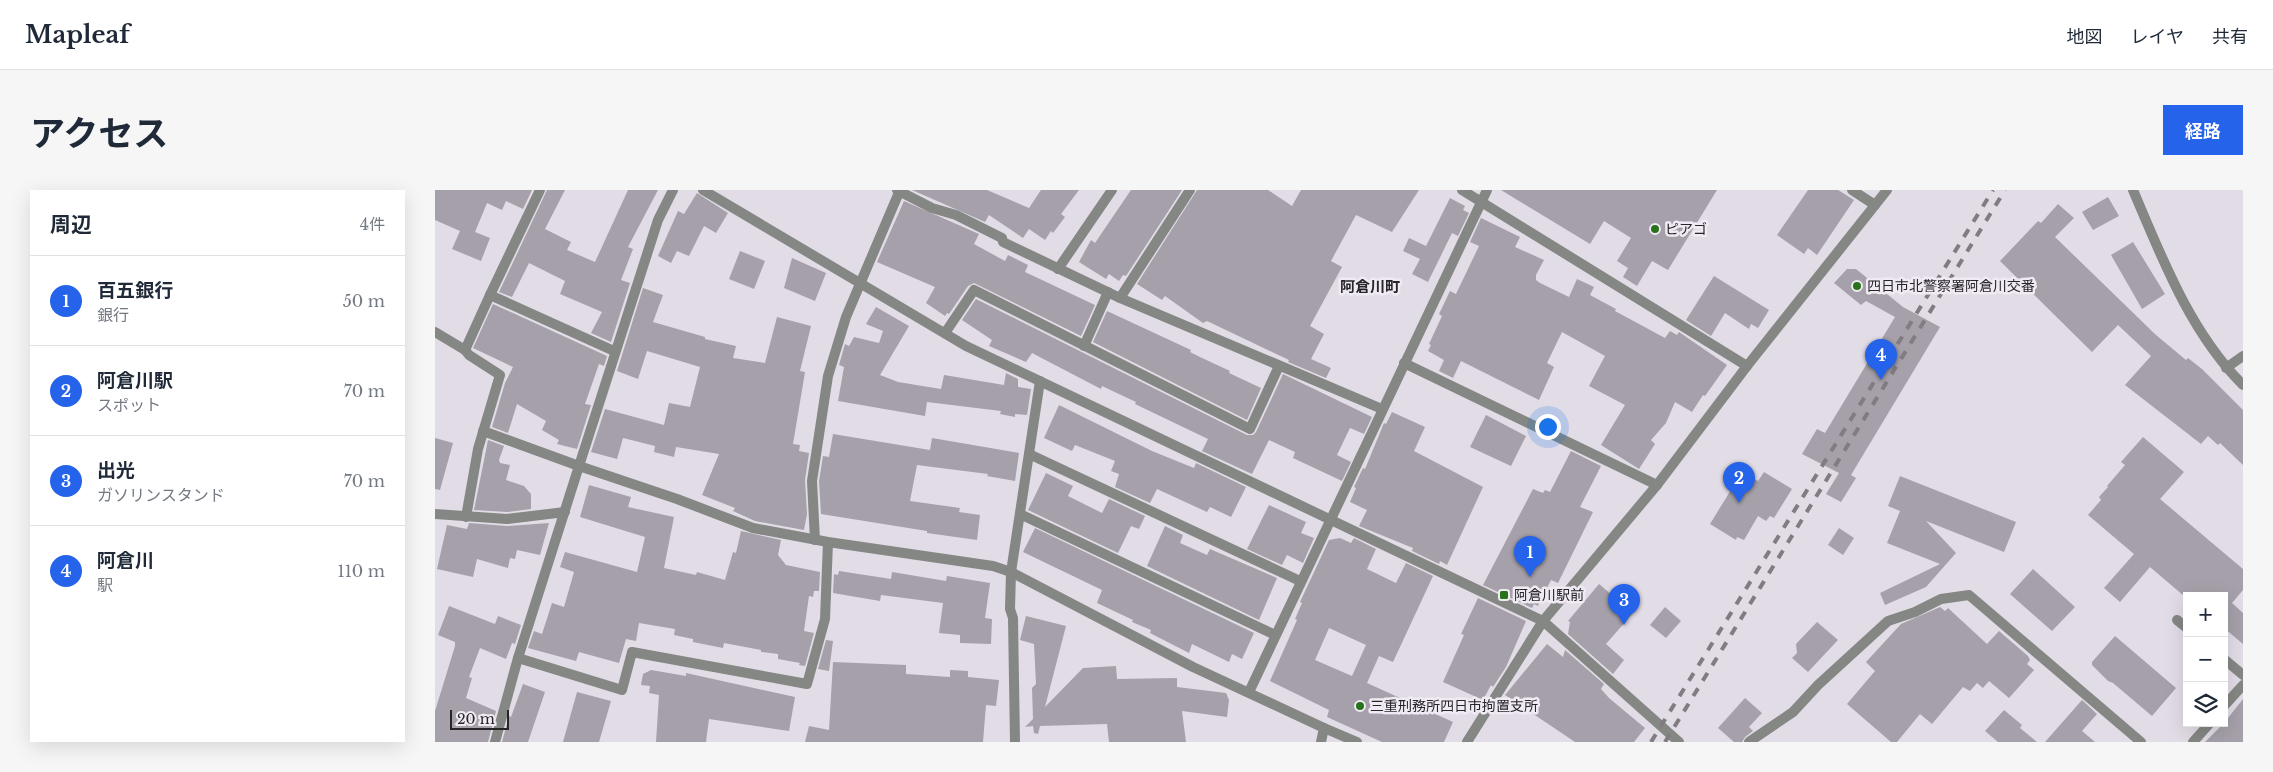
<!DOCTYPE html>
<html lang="ja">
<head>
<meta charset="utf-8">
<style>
  :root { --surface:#fff; --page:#f6f6f7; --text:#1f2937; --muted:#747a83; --line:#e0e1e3; --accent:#2563eb }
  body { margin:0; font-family:"Libre Baskerville","Noto Sans JP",serif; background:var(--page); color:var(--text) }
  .controls { position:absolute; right:15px; bottom:15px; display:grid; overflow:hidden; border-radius:0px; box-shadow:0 5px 20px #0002 }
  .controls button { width:45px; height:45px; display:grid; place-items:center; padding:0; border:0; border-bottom:1px solid var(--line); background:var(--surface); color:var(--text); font:25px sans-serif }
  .scale { position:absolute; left:15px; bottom:12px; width:59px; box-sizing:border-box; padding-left:5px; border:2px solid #272528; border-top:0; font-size:14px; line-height:18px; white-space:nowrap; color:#272528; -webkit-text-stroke:4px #efeaf4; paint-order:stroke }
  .you { position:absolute; left:1112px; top:236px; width:18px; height:18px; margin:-12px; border:4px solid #fff; border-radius:50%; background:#1a73e8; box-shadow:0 0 0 8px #1a73e833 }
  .badge { display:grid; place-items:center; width:32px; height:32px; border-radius:50%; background:var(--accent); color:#fff; font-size:16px; font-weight:700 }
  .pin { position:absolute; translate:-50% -41px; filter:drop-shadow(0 1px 2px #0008) }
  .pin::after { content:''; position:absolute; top:26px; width:18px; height:15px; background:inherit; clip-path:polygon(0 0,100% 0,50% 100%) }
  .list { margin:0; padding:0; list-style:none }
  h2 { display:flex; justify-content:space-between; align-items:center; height:65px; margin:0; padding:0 20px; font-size:21px }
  h2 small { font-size:16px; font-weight:400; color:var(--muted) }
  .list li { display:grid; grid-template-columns:32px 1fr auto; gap:15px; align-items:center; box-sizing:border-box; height:90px; padding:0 20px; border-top:1px solid var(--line) }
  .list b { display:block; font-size:19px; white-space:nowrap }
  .list p { margin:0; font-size:16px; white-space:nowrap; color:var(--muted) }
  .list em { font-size:16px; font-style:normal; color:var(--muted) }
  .icon { flex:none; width:28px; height:28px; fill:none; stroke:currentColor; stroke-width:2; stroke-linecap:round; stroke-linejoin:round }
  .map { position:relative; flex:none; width:1808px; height:552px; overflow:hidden; border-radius:0px }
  header { display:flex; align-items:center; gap:30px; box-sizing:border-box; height:70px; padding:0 25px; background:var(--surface); border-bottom:1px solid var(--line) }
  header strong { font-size:24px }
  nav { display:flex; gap:28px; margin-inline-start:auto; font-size:18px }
  .intro { display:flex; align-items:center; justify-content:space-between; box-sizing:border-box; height:120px; padding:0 30px }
  h1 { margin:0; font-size:35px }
  .button { padding:12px 22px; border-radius:0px; background:var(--accent); color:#fff; font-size:18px; font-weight:700 }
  main { display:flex; gap:30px; padding:0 30px }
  aside { flex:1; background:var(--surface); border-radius:0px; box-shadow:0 5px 20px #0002 }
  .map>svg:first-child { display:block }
</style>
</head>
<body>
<header>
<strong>Mapleaf</strong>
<nav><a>地図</a><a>レイヤ</a><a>共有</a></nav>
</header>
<div class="intro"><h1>アクセス</h1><a class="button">経路</a></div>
<main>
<aside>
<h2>周辺<small>4件</small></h2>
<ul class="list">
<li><span class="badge">1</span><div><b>百五銀行</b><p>銀行</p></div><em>50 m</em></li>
<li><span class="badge">2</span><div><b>阿倉川駅</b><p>スポット</p></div><em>70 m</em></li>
<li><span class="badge">3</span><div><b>出光</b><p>ガソリンスタンド</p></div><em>70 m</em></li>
<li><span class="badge">4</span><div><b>阿倉川</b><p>駅</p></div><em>110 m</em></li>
</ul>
</aside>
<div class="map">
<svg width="1808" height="552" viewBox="0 0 1808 552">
  <rect width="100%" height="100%" fill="#e2dce6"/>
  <g fill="#a5a0a9" fill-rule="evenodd">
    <path d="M0,0H97L88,19L71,11L67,20L52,13L40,42L55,48L46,71L17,59L25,41L0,30Z"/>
    <path d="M112,0H130L110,39L136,52L132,60L160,72L193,0H223L193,57L198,59L186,90L195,93L176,152L156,143L167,122L125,104L130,91L94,73L77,107L64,102Z"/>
    <path d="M477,0H552L594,18L606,0H644L626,24L630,27L618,43L616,41L610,50L594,39L588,48L554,25L550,32Z"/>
    <path d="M696,0H747L691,86L688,85L684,91L674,84L671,89L644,72L656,50L660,53Z"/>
    <path d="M762,0H833L857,16L866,0H984L957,42L921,25L896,71L907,77L875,136L889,144L876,169L896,178L891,188L853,172L854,170L772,131L768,133L730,106L727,110L702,94Z"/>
    <path d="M1066,0H1282L1233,80L1217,71L1202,96L1188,87L1193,78L1182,71L1196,48L1169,31L1155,54Z"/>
    <path d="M1373,0H1403L1419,10L1382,65L1373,58L1369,64L1342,45Z"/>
    <path d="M262,3L293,23L281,43L269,36L254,66L242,61L236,73L223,66L243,21L249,24Z"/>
    <path d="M1673,7L1684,26L1658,40L1647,22Z"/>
    <path d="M1015,8L1030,16L1028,20L1034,23L1023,46L1017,43L993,92L977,84L985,69L968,61L974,48L991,56Z"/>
    <path d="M469,11L544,44L539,54L570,71L573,65L593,75L590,82L660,115L646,146L539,93L533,96L514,124L512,123L510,126L491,113L500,97L442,72Z"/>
    <path d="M1623,14L1639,28L1620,47L1721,145L1751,170L1753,168L1767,179L1808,220V275L1785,253L1783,255L1773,246L1766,254L1690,195L1716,166L1683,135L1657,162L1565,71L1603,31L1606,33Z"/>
    <path d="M1046,28L1085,47L1080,57L1109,70L1101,85V90L1105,93L1134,107L1142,89L1159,97L1155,105L1181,119L1180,121L1230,148L1235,141L1242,145L1244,142L1292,175L1270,206L1268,205L1257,222L1240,212L1231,233L1216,250L1220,254L1204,279L1166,255L1190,215L1154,196L1170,166L1127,142L1112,173L1119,177L1104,210L1026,171L1018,188L1004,181L1009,170L993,161L996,155L994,154L1007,126L1004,124L1015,101L1021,104L1044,56L1035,52Z"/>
    <path d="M1698,52L1730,104L1707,119L1676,65Z"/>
    <path d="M305,61L330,71L319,99L294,89Z"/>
    <path d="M357,68L391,83L380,111L349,98Z"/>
    <path d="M1412,79H1421L1468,117L1505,137L1416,285L1421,288L1406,312L1391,304L1404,283L1367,264L1382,239L1390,243L1460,127L1431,111L1426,115L1399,93Z"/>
    <path d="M1279,86L1334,120L1323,138L1316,134L1314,139L1290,123L1276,146L1251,130Z"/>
    <path d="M208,98L228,105L218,132L270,147V149L301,156L298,168L330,173L342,127L376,136L365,181L370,182L358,254L365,255L364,261L374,263L370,290L372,324L369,340L320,331L298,321L300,318L267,305L284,264L241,257L239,267L219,262L220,256L188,248L182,269L156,262L170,219L229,235L234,213L255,217L265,177L212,161L203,189L182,181Z"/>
    <path d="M541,109L812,245H818L821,242L848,184L937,227L929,244L915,238L902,265L916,272L907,291L858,268L860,262L834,250L817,284L767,261L773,249L700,214L701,212L667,196L666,199L597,163L591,172L554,156L557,150L527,130Z"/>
    <path d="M58,114L172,166L169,176L164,174L150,214L156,215L142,259L122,254L124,250L107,240L111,231L82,214L73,243L57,237L70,193L78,177L38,158Z"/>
    <path d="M441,117L474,136L445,185L463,192L506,199L509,185L569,195L571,183L583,189V197L596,199L592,225L580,224V227L565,224L566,221L492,212L490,226L403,211L409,177L404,175L410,154L414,156L419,147L444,153L448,141L431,134Z"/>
    <path d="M672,121L756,160L755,162L765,167L795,181L794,183L826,198L812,230L658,152Z"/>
    <path d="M624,215L717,261L759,278L761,273L811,297L796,327L775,317L772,322L722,299L715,313L680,297L684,284L676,281L680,271L640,255L637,261L609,248Z"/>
    <path d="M957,222L990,237L979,261L1048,297L1012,375L1005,371L1004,374L977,361L978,358L924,336L932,320L915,312L921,298L919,297L928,278L930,279L949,233L951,234Z"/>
    <path d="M1051,225L1091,246L1076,276L1035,257Z"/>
    <path d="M398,244L495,260L497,248L584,263L580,291L552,286L553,284L482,275L475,311L525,318L524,322L545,325L542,350L492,343V341L386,324L384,291L388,266L394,267Z"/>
    <path d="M1708,247L1749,282L1725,309L1808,379V400L1797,413L1808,423V454L1789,438V406H1749L1715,377L1685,412L1669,398L1699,364L1653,325L1666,310L1664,307L1673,297L1672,296L1690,275L1686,272Z"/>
    <path d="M0,248L18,253L5,300L0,299Z"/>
    <path d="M53,250L69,256L64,270L65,273L75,275L71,290L89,296L96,304V319L72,322L39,320Z"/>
    <path d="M1136,261L1166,276L1145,317L1158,322L1123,393L1116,390L1103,416L1099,414L1097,418L1048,395L1098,299L1108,303L1110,300L1115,302Z"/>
    <path d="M1307,282L1323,291L1329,282L1357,299L1339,328L1335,326L1331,331L1323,326L1309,350L1302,347L1301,350L1275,334Z"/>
    <path d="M611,283L638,296L633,306L667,323L674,309L710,326L704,339L696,336L683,363L593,320Z"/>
    <path d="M1465,286L1581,332L1569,362L1491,331L1521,363L1491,397L1450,415L1445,403L1505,374L1452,353L1465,321L1453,316Z"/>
    <path d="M154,295L196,307L193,317L239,327L229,378L261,385L262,382L290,390L298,362L301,363L306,341L346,350L343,365L351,375L385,382L384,401H379L378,407L374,406L369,441L379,443L370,476L364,475L365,473L343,469V464L326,462V460L289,453L288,458L258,452V449L239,445L240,439L204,433L201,451L191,449L184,473L144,462L141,471L93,458L99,441L107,444L117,413L129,417L139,382L125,377L130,362L202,382L210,347L145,327Z"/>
    <path d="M834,315L871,332L866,343L879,348L868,373L852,365L847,375L812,359Z"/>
    <path d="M34,333L72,336L114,333L105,365L82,360L80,369L75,368L73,378L42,369L38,387L2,379L12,335L32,339Z"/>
    <path d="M730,336L748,345L745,353L772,365L775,359L842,388L824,430L712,376Z"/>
    <path d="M600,338L819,443L807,469L797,464L794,472L757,454L754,463L715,443L716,440L697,432L698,430L662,413L667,400L588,362Z"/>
    <path d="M1404,338L1419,348L1408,365L1393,355Z"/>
    <path d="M905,348L916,353L919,348L941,359L932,379L961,393L971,373L998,386L958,472L944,466L932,493L1018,532L1009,552H947L892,527L894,520L835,491L862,430L860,429L867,413L865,412L894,350ZM894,438L931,455L917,486L880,470Z"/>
    <path d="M1598,379L1640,417L1617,441L1575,404Z"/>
    <path d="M404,381L456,389L457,382L511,391L512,386L555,393L550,428L557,429L556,454L525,453V445L504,443L508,413L446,405L445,411L398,403L399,384L403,385Z"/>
    <path d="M1164,394L1198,423L1171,454L1189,470L1178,484L1133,444L1135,432L1133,431Z"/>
    <path d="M1043,408L1091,431L1071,477L1058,497L1056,495L1048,510L1008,492L1029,445L1026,444Z"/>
    <path d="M14,416L60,434L63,426L86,435L80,454L77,453L71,469L45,458L34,487L37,488L31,508L61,521L53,552H0V521L20,456V452L3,445Z"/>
    <path d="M1230,417L1246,431L1231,448L1215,435Z"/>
    <path d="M1505,417L1510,421L1513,418L1552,454L1564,441L1593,466L1595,470L1592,474L1599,480L1574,508L1554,491L1548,498L1542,493L1535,501L1528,497L1497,534L1485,524L1462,552H1456L1412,514L1440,481L1431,472L1466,434Z"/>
    <path d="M591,426L631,436L610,517L648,478L681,476L682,489L742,488V497L791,503L794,510L792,527L747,521L751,552H674L672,534L605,536L603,544L599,543L598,536L590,537L598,529L597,498L601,494L599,454L585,450Z"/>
    <path d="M1382,432L1403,450L1373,482L1357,468L1362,463L1361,454Z"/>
    <path d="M1680,446L1741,498L1717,526L1678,493L1673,491L1657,475V472Z"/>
    <path d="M391,450L398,451L394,481L383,479Z"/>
    <path d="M1112,454L1128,467L1130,460L1169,494L1166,499L1174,508L1210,538L1199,552H1140L1070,505Z"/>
    <path d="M398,472L471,475V484L515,487V480L533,481V487L564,490L561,516L551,515L548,552H370L374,536L394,540Z"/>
    <path d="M216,480L251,486V483L360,507L354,541L274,529L271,552H221L224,505L214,503L215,496L206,495L208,484Z"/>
    <path d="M88,494L110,502L93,552H67L74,526L76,527Z"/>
    <path d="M142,502L176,511L164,552H128Z"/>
    <path d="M1310,508L1327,523L1314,537L1318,541L1310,547L1307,552H1299L1283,538Z"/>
    <path d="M1808,509V552H1770L1789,533Z"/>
    <path d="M1647,510L1662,524L1647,541L1660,552H1610Z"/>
    <path d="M1569,520L1587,535L1585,538L1602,552H1563L1550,541Z"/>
  </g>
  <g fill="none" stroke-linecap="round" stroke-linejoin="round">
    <g stroke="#848783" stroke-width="10">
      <path d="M55,105L105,0"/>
      <path d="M510,143L539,100L815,239L844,176"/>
      <path d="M649,156L673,102"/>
      <path d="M30,160L34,165L65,185L43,259L31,327"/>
      <path d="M48,241L144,276"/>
      <path d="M585,324L840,445"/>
    </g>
    <g stroke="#848783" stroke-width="10">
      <path d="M238,0L223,30L144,276L242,309L318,338L393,352L558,376L576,382L758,477L889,538L886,552"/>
      <path d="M268,0L531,156L1108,431L1244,552"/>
      <path d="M462,0L497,18L521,25L567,48L568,52L685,108L947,219"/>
      <path d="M1027,0L1312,176"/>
      <path d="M1417,0L1440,15"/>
      <path d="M623,79L677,0"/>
      <path d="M685,108L755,0"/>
      <path d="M0,142L30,160L55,105L179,161"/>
      <path d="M969,173L1222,295"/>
      <path d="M1791,178L1808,166"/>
      <path d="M594,264L865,391"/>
      <path d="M0,324L72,329L130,322"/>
      <path d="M380,350L377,291L393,186L411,127L465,0"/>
      <path d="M1742,430L1752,438"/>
      <path d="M83,468L187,500L197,462L372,494L390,429L393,352"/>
      <path d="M1789,469L1808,485"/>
      <path d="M814,502L1052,0"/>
      <path d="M1789,516L1808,495"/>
      <path d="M889,538L922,552"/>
      <path d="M60,552L83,468L144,276"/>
      <path d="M580,552L578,428L575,419L576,382L605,191"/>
      <path d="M1032,552L1108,431L1222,295L1312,176L1452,0"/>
      <path d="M1314,552L1358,522L1383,495L1453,431L1480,422L1506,409L1534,405L1706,552"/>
      <path d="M1758,552L1775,533"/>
    </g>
    <path stroke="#848783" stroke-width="10" d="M1698,0C1727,68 1755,142 1808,195"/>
    <g stroke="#807c82" stroke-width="4" stroke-dasharray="9 9" stroke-linecap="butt">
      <path d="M1216,552L1558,0"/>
      <path d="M1230,552L1570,0"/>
    </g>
  </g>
  <g fill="#277319" stroke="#efeaf4" stroke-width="2">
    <circle cx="1220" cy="39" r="5"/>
    <circle cx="1422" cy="96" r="5"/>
    <rect x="1064" y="400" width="10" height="10" rx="2.5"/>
    <circle cx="925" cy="516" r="5"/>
  </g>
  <g text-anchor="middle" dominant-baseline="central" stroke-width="5" stroke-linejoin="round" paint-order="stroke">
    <g font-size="14" fill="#272528" stroke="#efeaf4" text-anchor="start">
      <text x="1230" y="39">ピアゴ</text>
      <text x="1432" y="96">四日市北警察署阿倉川交番</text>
      <text x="1079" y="405">阿倉川駅前</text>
      <text x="935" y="516">三重刑務所四日市拘置支所</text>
    </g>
    <g font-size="15" font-weight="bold" fill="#272528" stroke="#efeaf4">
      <text x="935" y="96">阿倉川町</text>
    </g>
  </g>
</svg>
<div class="controls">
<button>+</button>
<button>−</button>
<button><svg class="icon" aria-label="layers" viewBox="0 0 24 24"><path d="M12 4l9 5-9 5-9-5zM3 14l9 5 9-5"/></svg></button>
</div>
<div class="scale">20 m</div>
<div class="you"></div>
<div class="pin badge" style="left:1095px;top:387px">1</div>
<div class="pin badge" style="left:1304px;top:313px">2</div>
<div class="pin badge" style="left:1189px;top:435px">3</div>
<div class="pin badge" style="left:1446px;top:190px">4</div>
</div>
</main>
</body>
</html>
